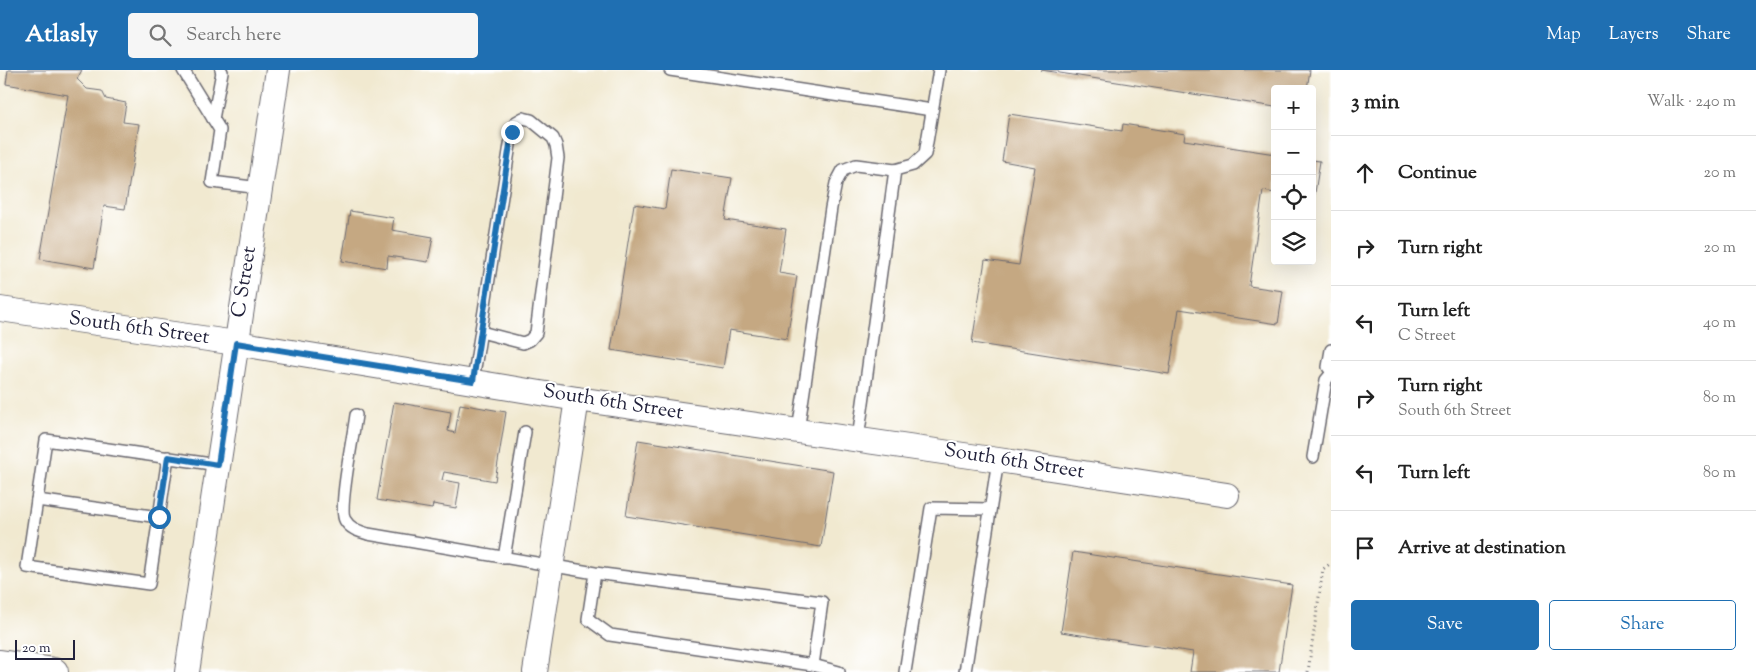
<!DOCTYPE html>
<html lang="en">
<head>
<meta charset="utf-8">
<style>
  :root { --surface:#fff; --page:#f6f6f6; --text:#222; --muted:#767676; --line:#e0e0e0; --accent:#1f6fb2 }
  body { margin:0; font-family:"Sorts Mill Goudy",serif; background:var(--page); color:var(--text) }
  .controls { position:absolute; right:15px; top:15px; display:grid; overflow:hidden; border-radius:5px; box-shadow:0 5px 20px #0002 }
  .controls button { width:45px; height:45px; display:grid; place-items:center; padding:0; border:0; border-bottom:1px solid var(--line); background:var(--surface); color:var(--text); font:25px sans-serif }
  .scale { position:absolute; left:15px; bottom:12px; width:60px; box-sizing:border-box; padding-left:5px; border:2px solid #22223b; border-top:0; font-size:14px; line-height:18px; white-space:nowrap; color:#22223b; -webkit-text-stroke:4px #fff; paint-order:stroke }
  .stop { position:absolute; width:15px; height:15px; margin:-11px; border:4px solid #1f6fb2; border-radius:50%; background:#fff }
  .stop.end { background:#1f6fb2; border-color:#fff; box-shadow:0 1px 5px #0008 }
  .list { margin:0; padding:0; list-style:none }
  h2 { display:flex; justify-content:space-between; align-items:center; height:65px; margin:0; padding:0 20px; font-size:21px }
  h2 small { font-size:16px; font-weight:400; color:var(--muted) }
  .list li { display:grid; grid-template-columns:32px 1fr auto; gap:15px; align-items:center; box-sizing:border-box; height:75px; padding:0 20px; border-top:1px solid var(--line) }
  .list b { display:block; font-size:19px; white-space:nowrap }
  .list p { margin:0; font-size:16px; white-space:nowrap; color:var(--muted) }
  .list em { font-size:16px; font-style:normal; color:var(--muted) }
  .actions { display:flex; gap:10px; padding:15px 20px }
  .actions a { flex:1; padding:11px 0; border:1px solid var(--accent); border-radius:5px; text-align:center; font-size:18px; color:var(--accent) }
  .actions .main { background:var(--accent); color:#fff }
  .icon { flex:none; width:28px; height:28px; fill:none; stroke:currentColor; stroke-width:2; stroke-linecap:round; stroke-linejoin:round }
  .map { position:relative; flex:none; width:1331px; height:602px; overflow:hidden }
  header { display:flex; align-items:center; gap:30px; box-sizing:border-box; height:70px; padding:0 25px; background:var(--accent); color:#fff }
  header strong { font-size:24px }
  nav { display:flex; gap:28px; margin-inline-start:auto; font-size:18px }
  .search { width:350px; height:45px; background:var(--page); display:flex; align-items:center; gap:12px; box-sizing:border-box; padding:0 18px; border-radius:5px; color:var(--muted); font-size:19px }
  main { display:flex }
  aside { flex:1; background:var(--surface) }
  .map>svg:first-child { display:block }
</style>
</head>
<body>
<header>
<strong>Atlasly</strong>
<div class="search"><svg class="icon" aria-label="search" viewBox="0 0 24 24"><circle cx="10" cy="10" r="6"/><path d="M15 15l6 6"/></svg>Search here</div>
<nav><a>Map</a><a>Layers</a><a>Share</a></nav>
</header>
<main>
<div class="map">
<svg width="1331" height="602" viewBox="0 0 1331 602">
  <rect width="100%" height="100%" fill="#fff"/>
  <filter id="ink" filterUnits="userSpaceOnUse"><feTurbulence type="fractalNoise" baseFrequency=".02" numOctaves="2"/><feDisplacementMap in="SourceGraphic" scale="10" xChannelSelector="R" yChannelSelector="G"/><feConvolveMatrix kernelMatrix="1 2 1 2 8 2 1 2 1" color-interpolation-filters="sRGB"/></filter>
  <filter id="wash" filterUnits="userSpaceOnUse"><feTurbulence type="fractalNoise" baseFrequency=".0096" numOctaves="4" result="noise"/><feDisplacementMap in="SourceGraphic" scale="20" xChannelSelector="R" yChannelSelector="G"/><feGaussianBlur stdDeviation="1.12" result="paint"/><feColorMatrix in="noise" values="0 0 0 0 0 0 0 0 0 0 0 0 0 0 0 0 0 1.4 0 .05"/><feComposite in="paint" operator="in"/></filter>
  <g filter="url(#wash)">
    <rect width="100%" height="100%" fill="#f1e9d0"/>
    <g id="blocks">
      <g fill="#c5a882">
        <path d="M8,0H82L77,9L87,19L102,21L106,29L126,33L123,52L139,54L125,139L104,136L94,198L40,189L68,25L6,14Z"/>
        <path d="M1041,0H1310L1307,19H1275V37Z"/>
        <path d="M1009,44L1122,61L1123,54L1185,64L1184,70L1275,84V123L1263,121L1249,216L1283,221L1278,254L1179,239L1169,304L972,273L985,190L1019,195L1035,97L1002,91Z"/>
        <path d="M1312,90L1320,91L1314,129H1312Z"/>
        <path d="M671,99L732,108L725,150L786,159L779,203L797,206L787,269L729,260L723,298L611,280L634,134L665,139Z"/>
        <path d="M350,141L394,148L392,160L433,167L428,192L388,186L387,198L342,191Z"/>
        <path d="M394,332L451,342L448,361L455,363L460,334L506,342L495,411L444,402L442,410L460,413L456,438L433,434L432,439L377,430Z"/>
        <path d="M638,370L833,401L821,477L626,446Z"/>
        <path d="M1073,482L1292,515L1279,602H1190L1193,582L1061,562Z"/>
      </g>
    </g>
  </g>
  <g filter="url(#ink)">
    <use href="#blocks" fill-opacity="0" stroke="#6a686f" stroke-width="1"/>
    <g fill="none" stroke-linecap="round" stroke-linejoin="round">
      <g stroke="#6a686f" stroke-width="14">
        <g id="service">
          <path d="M183,0L220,60L212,112L260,118"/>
          <path d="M670,0L932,40"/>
          <path d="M213,49L222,2L221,0"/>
          <path d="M1331,280L1328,297L1331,301"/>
          <path d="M473,311L512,62L516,52L523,48L531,50L553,68L556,75L558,88L536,263L530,270L523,273L481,262"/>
          <path d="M356,345C354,362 338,439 345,450C350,459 359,461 368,464L595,503L822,532L813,595L610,565L588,549L595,503"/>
          <path d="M798,361L831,138L836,113L843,100L856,95L895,100"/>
          <path d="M858,369L895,100L913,95L925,84L939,0"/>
          <path d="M168,387L149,514L27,497L46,370L218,395"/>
          <path d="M1313,387L1326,310L1331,304"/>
          <path d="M37,430L159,447"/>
          <path d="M504,488L525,362"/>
          <path d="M813,595L839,602"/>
          <path d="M905,602L931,438L990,439"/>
          <path d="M965,602L998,390"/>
        </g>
      </g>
      <g stroke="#6a686f" stroke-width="26">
        <g id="minor">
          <path d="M0,239L236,273L577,329L998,390L1227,425"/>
          <path d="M187,602L278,0"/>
          <path d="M535,602L577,329"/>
        </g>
      </g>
      <g stroke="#6a686f" stroke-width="30">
        <path id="tertiary" d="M0,594L54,602"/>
      </g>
      <path stroke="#6a686f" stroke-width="3" stroke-dasharray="1 4" stroke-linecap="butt" d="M1308,602L1323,499L1331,493"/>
      <use href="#service" stroke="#fff" stroke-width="11"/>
      <use href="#minor" stroke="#fff" stroke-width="24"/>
      <use href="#tertiary" stroke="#fff" stroke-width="28"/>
    </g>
  </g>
  <g fill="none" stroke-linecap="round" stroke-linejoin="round" filter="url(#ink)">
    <path stroke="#1f6fb2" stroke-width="6" d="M159,447L168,387L218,395L236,273L473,311L512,62"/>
  </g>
  <g text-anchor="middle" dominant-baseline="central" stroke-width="4" stroke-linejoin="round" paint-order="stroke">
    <g font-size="20" fill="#22223b" stroke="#fff">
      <text transform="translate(245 212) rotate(-81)">C Street</text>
      <text transform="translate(139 259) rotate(8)">South 6th Street</text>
      <text transform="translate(613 333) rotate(9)">South 6th Street</text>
      <text transform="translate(1014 392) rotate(9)">South 6th Street</text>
    </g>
  </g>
</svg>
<div class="controls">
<button>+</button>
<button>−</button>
<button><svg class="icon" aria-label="locate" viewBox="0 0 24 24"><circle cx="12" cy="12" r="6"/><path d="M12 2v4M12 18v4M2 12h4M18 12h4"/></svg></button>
<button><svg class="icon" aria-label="layers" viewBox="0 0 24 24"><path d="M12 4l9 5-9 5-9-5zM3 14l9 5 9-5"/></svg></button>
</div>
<div class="scale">20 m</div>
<div class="stop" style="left:159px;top:447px"></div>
<div class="stop end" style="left:512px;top:62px"></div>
</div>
<aside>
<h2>3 min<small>Walk · 240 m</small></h2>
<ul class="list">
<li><svg class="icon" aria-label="ahead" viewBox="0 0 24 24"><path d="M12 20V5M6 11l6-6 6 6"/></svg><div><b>Continue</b></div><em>20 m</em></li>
<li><svg class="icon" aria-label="right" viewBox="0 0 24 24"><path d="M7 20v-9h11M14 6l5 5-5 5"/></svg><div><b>Turn right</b></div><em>20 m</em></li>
<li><svg class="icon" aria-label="left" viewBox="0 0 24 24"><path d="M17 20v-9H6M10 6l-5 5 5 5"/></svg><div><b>Turn left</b><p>C Street</p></div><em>40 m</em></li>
<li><svg class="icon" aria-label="right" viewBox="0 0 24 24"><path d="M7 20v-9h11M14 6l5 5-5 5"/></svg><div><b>Turn right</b><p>South 6th Street</p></div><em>80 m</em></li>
<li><svg class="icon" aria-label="left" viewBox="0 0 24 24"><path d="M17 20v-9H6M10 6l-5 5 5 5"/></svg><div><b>Turn left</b></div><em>80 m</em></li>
<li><svg class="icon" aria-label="arrive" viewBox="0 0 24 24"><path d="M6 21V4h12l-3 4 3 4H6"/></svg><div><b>Arrive at destination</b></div></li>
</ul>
<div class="actions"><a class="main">Save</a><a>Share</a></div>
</aside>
</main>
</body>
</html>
